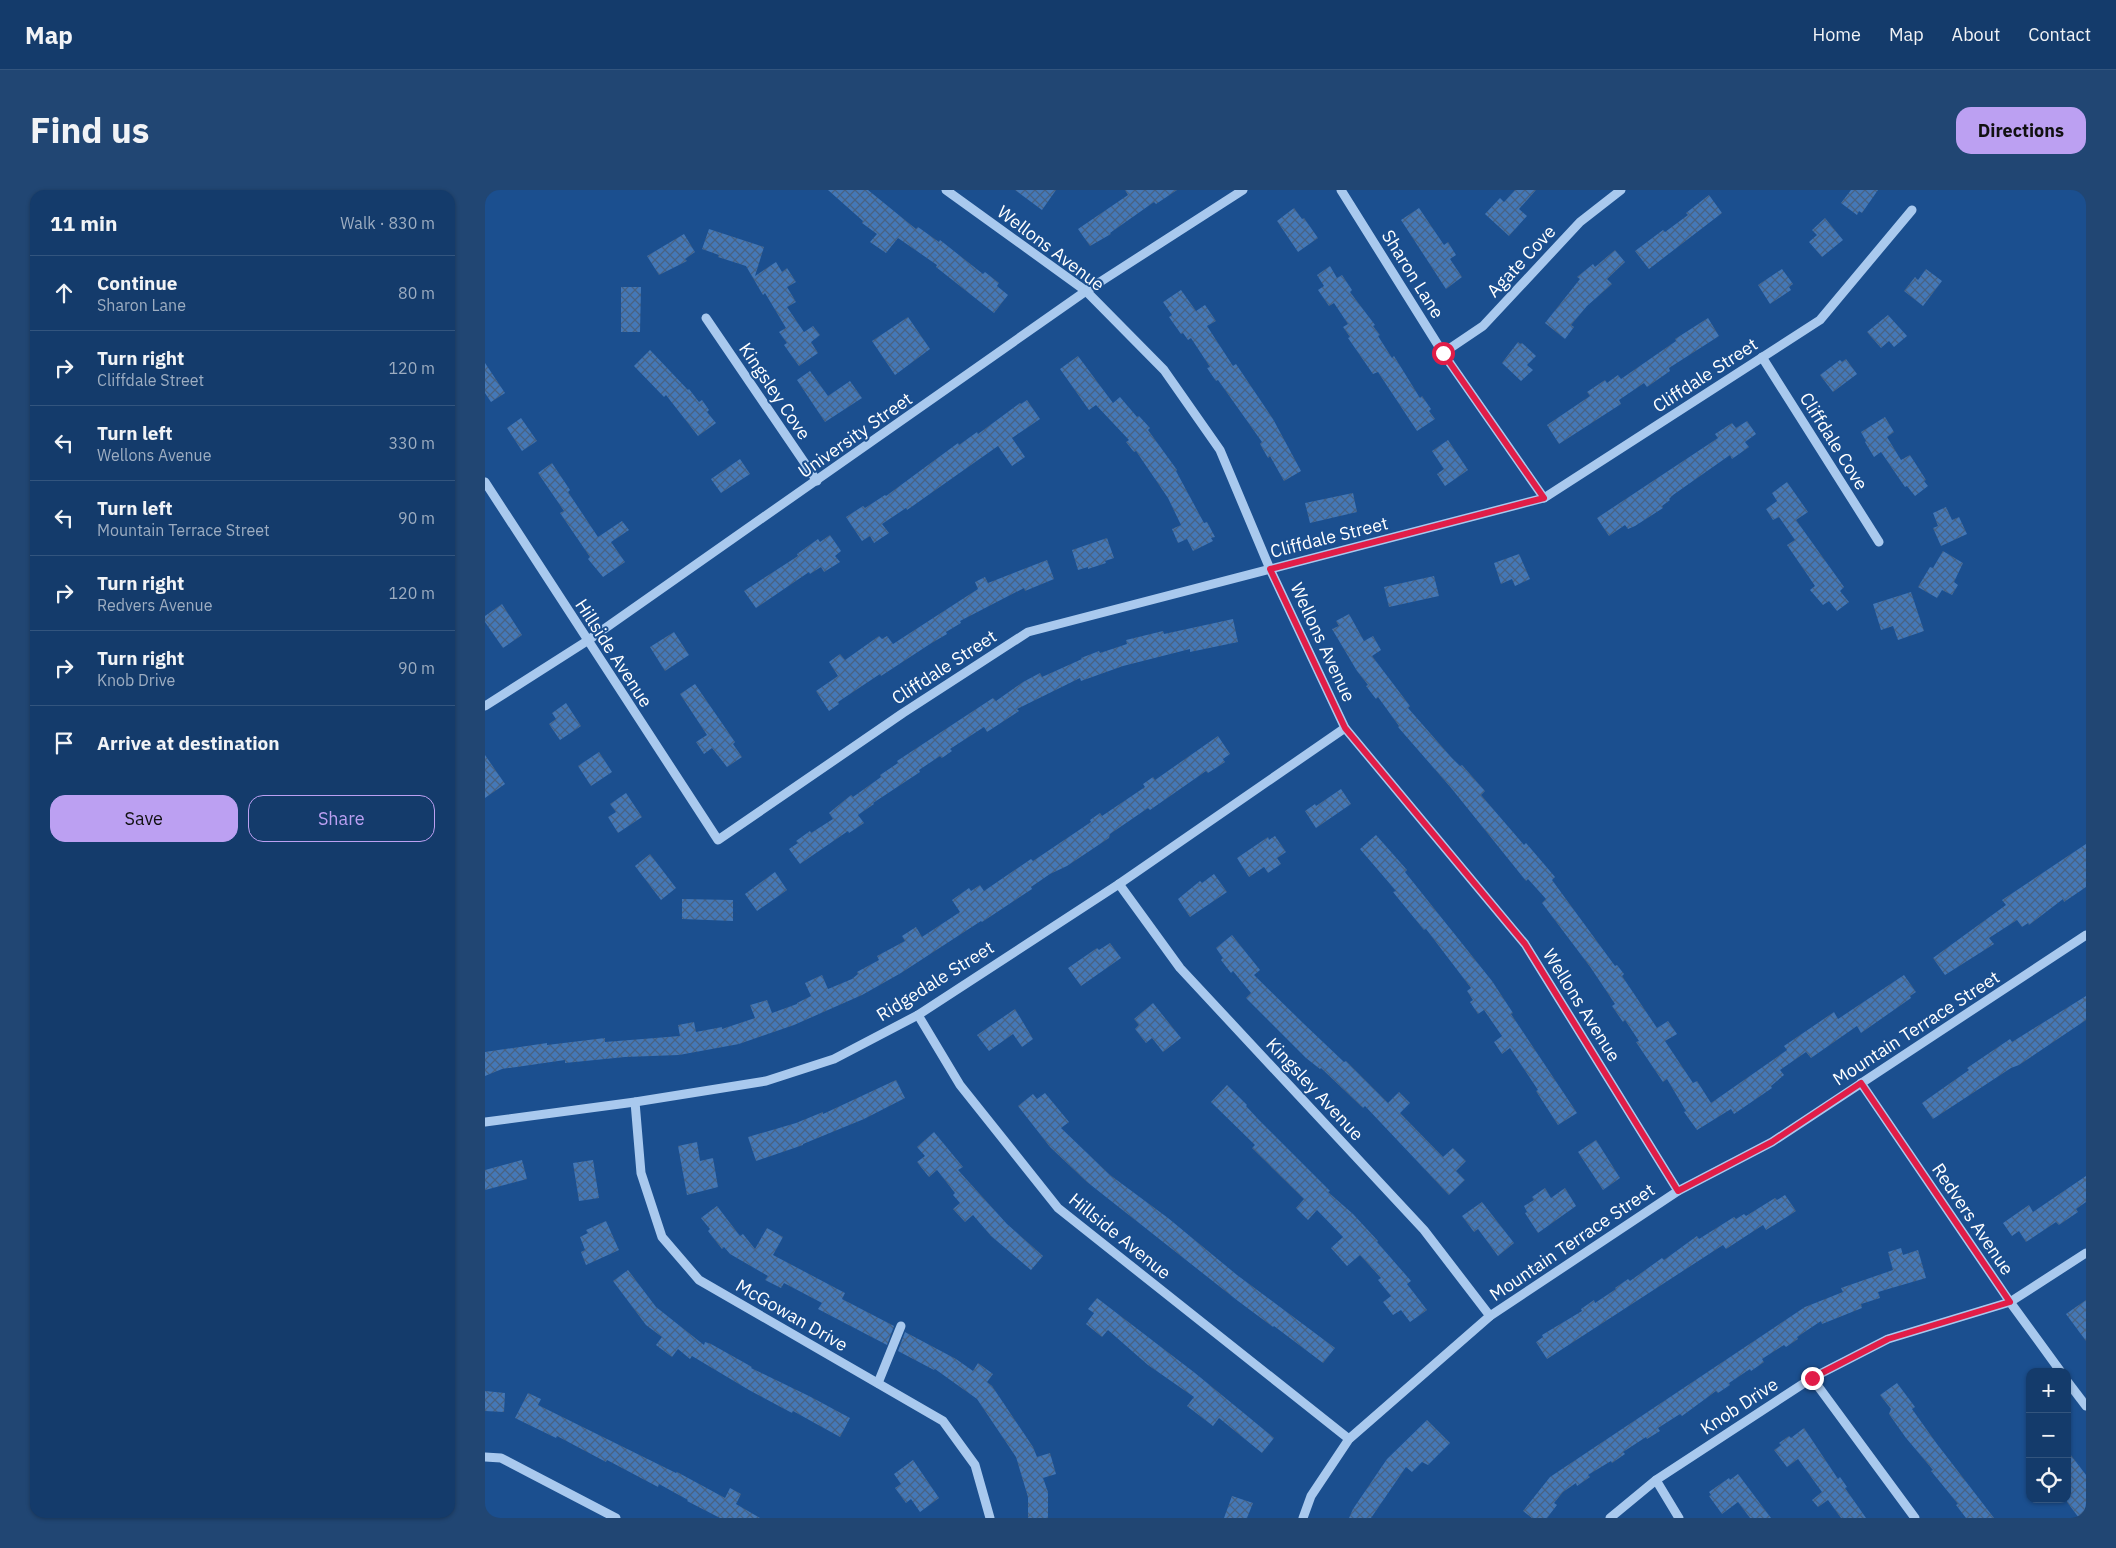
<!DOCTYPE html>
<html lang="en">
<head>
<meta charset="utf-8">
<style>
  :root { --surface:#143b6b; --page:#214673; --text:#f1f3f6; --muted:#9dadc1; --line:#33557e; --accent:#bca0f2 }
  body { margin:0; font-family:"IBM Plex Sans",sans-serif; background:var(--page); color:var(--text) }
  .controls { position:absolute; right:15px; bottom:15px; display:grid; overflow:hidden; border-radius:10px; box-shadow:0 1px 4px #0004 }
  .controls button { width:45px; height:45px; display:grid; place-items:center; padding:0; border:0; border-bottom:1px solid var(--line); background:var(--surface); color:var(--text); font:25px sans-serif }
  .stop { position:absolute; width:15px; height:15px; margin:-11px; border:4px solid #e11d48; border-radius:50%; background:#fff }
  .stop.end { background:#e11d48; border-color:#fff; box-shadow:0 1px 5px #0008 }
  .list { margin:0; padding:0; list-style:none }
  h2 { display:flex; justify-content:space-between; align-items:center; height:65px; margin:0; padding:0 20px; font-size:21px }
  h2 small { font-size:16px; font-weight:400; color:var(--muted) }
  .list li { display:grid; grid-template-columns:32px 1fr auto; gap:15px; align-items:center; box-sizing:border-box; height:75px; padding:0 20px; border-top:1px solid var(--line) }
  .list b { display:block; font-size:19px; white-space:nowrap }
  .list p { margin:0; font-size:16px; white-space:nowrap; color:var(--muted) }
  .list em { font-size:16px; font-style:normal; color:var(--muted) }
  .actions { display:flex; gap:10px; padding:15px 20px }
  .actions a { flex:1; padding:11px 0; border:1px solid var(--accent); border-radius:15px; text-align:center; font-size:18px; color:var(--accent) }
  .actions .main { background:var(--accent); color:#111 }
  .icon { flex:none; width:28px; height:28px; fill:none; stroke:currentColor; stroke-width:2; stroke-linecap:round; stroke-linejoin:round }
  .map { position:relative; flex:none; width:1601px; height:1328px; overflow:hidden; border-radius:15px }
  header { display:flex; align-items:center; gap:30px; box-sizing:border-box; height:70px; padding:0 25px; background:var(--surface); border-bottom:1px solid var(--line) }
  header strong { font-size:24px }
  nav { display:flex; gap:28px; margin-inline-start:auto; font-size:18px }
  .intro { display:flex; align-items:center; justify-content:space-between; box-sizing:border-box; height:120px; padding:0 30px }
  h1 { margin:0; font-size:35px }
  .button { padding:12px 22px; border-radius:15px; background:var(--accent); color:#111; font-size:18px; font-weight:700 }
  main { display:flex; gap:30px; padding:0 30px }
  aside { flex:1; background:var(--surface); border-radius:15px; box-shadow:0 1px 4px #0004 }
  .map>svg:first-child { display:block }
</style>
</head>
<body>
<header>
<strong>Map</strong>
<nav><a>Home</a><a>Map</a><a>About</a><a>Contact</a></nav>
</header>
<div class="intro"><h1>Find us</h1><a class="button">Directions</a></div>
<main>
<aside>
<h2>11 min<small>Walk · 830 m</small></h2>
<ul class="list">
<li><svg class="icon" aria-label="ahead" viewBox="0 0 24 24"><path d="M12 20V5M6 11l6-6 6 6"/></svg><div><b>Continue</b><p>Sharon Lane</p></div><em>80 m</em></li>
<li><svg class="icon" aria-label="right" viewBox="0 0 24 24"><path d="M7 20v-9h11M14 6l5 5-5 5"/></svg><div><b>Turn right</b><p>Cliffdale Street</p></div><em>120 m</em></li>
<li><svg class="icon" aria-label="left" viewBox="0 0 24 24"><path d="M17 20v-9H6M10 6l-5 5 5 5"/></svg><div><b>Turn left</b><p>Wellons Avenue</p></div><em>330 m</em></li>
<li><svg class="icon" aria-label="left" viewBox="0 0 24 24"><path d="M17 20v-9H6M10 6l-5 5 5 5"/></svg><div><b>Turn left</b><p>Mountain Terrace Street</p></div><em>90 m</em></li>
<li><svg class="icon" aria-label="right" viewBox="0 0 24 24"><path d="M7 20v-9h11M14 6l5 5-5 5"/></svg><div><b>Turn right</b><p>Redvers Avenue</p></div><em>120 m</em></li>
<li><svg class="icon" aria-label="right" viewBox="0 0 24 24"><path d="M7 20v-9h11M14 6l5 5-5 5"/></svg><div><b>Turn right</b><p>Knob Drive</p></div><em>90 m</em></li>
<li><svg class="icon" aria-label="arrive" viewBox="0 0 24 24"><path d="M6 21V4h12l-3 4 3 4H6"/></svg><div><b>Arrive at destination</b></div></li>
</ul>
<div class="actions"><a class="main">Save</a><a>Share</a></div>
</aside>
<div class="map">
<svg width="1601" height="1328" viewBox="0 0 1601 1328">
  <defs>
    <pattern id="building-cross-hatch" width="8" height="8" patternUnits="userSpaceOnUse" patternTransform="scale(1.25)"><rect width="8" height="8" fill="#4478b7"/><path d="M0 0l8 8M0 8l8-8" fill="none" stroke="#486282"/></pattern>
  </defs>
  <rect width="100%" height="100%" fill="#1b4f8f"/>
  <g fill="url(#building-cross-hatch)">
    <path d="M343,0H383L431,39L433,37L454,52L455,50L498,84L500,82L514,93L512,96L523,105L509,123L451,77L452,75L413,48L401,63L385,52L392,44L377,33L378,31Z"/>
    <path d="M530,0H571L557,20Z"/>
    <path d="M640,0H692L671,14L669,12L625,43L626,44L605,56L593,39L643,5Z"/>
    <path d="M1030,0H1051L1034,19L1042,26L1024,46L1000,24L1015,8L1019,12Z"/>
    <path d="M1366,0H1393L1377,23L1374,21L1372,25L1356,13Z"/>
    <path d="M1224,5L1237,23L1164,79L1150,61L1178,40L1180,42L1203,25L1201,23Z"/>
    <path d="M809,18L817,29L819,28L833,48L813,62L792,31Z"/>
    <path d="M934,18L959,55L963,52L971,65L965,69L977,87L961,99L916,30Z"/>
    <path d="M1340,28L1358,50L1337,67L1324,52L1332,45L1327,40Z"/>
    <path d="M224,39L279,57L270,86L291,72L297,82L302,78L311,92L302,97L311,112L302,117L319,142L328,136L335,145L326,152L333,163L314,176L299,155L302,153L294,142L301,138L280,103L278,105L261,76L233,67L234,65L217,59Z"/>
    <path d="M199,44L210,62L200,69L202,71L174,85L162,66Z"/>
    <path d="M1130,60L1140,72L1122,89L1127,94L1102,116L1086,135L1089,137L1080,149L1060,133L1095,89L1092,87L1108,74L1110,77Z"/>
    <path d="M845,76L852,88L857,85L867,100L865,102L890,135L888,136L895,145L893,146L907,168L909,166L935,208L937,206L946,219L944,221L950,229L932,241L893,182L888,184L863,148L865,147L858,137L863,134L849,113L844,116L833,100L839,96L832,85Z"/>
    <path d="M1297,79L1308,94L1304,97L1306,100L1285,114L1273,95Z"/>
    <path d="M1441,79L1457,91L1438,116L1419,101L1430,87L1433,90Z"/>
    <path d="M136,97H156L155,142H136Z"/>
    <path d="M696,100L711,121L720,115L731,131L722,136L748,176L751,174L788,229L816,281L799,291L785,266L783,268L775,254L777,252L733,190L731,191L722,178L725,177L706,148L703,150L698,143L696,144L684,127L687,125L678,112Z"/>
    <path d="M1403,125L1422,146L1409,157L1404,151L1396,158L1382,142Z"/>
    <path d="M423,127L445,159L410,185L387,151Z"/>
    <path d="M1223,128L1234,146L1184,178L1185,181L1162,197L1159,193L1134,210L1136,214L1074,254L1062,235L1105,206L1102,202L1120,190L1122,193L1133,185L1136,189L1191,151L1190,149Z"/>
    <path d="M1033,152L1035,154L1037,153L1051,166L1042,175L1048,180L1036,191L1017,173Z"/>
    <path d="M165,160L203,200L204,199L214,212L217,210L224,220L222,222L231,233L213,246L181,205L179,207L149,176Z"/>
    <path d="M593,166L628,213L635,207L652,227L654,226L665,238L663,240L692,280L691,281L719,333L722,332L730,347L726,348L728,351L708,361L702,349L693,353L687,339L696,335L683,308L651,261L649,262L641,252L644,250L611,215L604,220L575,179Z"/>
    <path d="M1361,169L1372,184L1348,202L1335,185L1355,170L1357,172Z"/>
    <path d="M0,173L20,203L6,212L0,203Z"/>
    <path d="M325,181L343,206L365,191L377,208L340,232L312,190Z"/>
    <path d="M542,210L555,229L527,248L540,267L527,276L513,256L422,320L421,318L397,334L404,343L389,353L385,346L377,351L361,327L378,316L380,318L400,305L401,306L473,253L474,255L492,242L493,244L535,213L536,214Z"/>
    <path d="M1400,227L1409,242L1402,247L1416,270L1425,265L1441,290L1439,291L1443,296L1430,306L1422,296L1420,297L1396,262L1389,267L1380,252L1381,251L1376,242Z"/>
    <path d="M36,228L52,251L37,261L22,238Z"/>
    <path d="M1262,231L1271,244L1260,252L1264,257L1247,269L1245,265L1188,305L1184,309L1185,310L1177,316L1178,318L1150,336L1143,339L1140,335L1124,346L1112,328L1233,248L1230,244L1247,233L1251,238Z"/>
    <path d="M963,250L983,280L960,296L952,284L959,279L947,261Z"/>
    <path d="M255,269L265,284L236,303L226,289Z"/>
    <path d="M67,273L85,300L83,302L113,347L137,331L144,340L126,352L140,372L118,387L103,369L105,367L75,323L79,321L53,283Z"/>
    <path d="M1302,292L1323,322L1311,330L1359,397L1355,401L1364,412L1352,421L1344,411L1338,415L1325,400L1330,396L1302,355L1310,350L1294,327L1288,330L1281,319L1292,311L1287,303Z"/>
    <path d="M868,303L872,322L825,333L820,313Z"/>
    <path d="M1461,317L1467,330L1474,327L1482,344L1456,356L1448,338L1453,336L1448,323Z"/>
    <path d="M345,345L356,361L350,366L355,372L339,382L336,377L325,384L324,382L271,418L259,401L313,366L312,364L333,349L335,352Z"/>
    <path d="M622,348L629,368L620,371L621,373L603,379V377L593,380L587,360Z"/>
    <path d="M1458,361L1478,373L1469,392L1473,395L1467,405L1457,400L1452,408L1433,397L1445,377L1448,378Z"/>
    <path d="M1034,364L1045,389L1030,396L1027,389L1016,394L1009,373Z"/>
    <path d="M562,370L569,389L540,401L539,398L475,431L476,433L461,442L462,444L445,454L396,486L395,484L353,512L354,514L344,521L331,501L353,486L344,472L355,464L360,470L394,446L397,449L402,446L408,454L493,399L490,392L500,387L503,393Z"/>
    <path d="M949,386L954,406L904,417L899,397Z"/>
    <path d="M1426,402L1439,441L1413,450L1408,436L1396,440L1388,414Z"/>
    <path d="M17,414L37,445L18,458L0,432V426Z"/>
    <path d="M864,424L879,451L888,446L896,460L887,466L925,516L923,518L966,567L975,576L977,575L1000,601L996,605L1039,655L1041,653L1070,687L1067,690L1130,776L1132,775L1139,784L1137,786L1172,838L1183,831L1192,844L1180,851L1208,893L1212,891L1226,913L1302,860L1299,856L1349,822L1353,829L1419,785L1431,802L1425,806L1426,808L1376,843L1372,836L1326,868L1321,862L1295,880L1299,885L1286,896L1287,898L1249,924L1246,919L1212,940L1199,922L1201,921L1182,889L1178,892L1151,852L1154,851L1140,830L1138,832L1127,816L1130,814L1106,778L1057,713L1061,709L1043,689L1041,691L967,599L913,537L914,536L893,507L891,509L881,496L883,495L872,481L847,439L854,436L851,431Z"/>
    <path d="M748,429L753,452L705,462V459L638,476L596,491L595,488L532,519L534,521L502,542L499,537L465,559L467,561L457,568L455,566L434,580L435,582L388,613L389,614L373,625L379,633L364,643L363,641L315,674L304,659L313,653L311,651L325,641L326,643L348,629L344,623L366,605L368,607L396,587L395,585L413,573L412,571L508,508L511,511L538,492L555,483L557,487L597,469L596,468L614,461L615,463L642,454L641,450L678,441L679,444Z"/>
    <path d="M189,442L204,465L180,481L165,457Z"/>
    <path d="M210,494L250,552L248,554L257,567L242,577L227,558L219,564L211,552L222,545L195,504Z"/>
    <path d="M81,513L96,536L75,550L64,534L71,529L67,523Z"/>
    <path d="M733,546L745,564L738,569L740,572L723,583L721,581L665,620L663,618L625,644L624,648L582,676L565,684L546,697L547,699L497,732L496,731L416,783L377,805L309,835L254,854L194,865L140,867L80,873V870L17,879L0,886V862L62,853V855L120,848V852L195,846L193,835L209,832L211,842L237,837V839L270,828L265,815L282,810L287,823L312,814V813L326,806L320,793L337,785L343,799L367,789L373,784L372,782L394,770L392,766L420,751L417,746L431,737L437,747L475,722L467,710L484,698L486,701L495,695L499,701L546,669L548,671L606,632L605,630L615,623L617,626L660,597L658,594L668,587L670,590Z"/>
    <path d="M114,562L127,582L106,596L93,576Z"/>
    <path d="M0,565L20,594L0,608Z"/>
    <path d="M856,599L866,614L831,638L820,621L830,614L831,616Z"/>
    <path d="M141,603L157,627L133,643L123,627L131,622L125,614Z"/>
    <path d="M891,645L922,680L920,682L1007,791L1028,823L1026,824L1092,923L1073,935L1051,901L1053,900L1025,858L1017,864L1009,852L1017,846L999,820L993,824L985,812L988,810L982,801L986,798L941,739L939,740L908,702L911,701L875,659Z"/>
    <path d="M790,646L801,662L792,668L796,674L783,683L779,677L764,687L752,668L783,647L784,650Z"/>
    <path d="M1601,654V697L1579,712L1578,709L1544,735L1543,733L1537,737L1532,730L1504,748L1509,754L1460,785L1448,768L1521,715L1517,710Z"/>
    <path d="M165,664L191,698L176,710L150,676Z"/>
    <path d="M290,682L302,700L272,721L260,704Z"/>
    <path d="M729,684L742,702L705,727L693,709L715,691L717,693Z"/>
    <path d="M197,709L248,710V731L197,729Z"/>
    <path d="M747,745L775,780L769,785L819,834L859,872L861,871L903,913L914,902L925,913L915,923L958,967L968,958L981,971L971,981L980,990L964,1005L880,916L878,918L836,878L835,879L821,868L761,808L766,803L748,781L746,783L736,770L738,768L731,758Z"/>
    <path d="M625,753L636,768L596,796L583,778L612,758L614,760Z"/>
    <path d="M1601,806V830L1534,875L1526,878L1448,929L1437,913L1484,880L1482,878L1525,849L1527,852Z"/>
    <path d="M668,813L696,848L678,862L667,848L661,853L650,839L654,835L649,829Z"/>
    <path d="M530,819L548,849L537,857L528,844L504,861L492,845Z"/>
    <path d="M411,890L420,908L379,929L318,954V955L271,971L263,947L311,933L338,922V924Z"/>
    <path d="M742,895L762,915L761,916L773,929L845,1001L843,1002L868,1024L893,1051L892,1052L926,1091L922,1094L942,1120L925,1132L916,1120L908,1125L898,1112L906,1106L893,1090L896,1088L875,1065L862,1076L846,1058L858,1047L832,1020L823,1030L811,1018L819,1009L767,958L770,955L726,912Z"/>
    <path d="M560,903L584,932L576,938L625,985L683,1028L752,1085L850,1158L838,1173L789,1136L788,1137L753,1111L602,992L565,957L533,916L548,904L552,909Z"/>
    <path d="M449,942L478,977L473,980L522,1034L558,1066L546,1080L506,1046L488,1025L480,1032L468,1019L475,1013L468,1005L470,1003L452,980L444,987L432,972L440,966L432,957Z"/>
    <path d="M1111,950L1135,988L1118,1000L1093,962Z"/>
    <path d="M212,952L215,971L228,968L233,997L202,1005L193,956Z"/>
    <path d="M37,970L42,989L0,1000V980Z"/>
    <path d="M108,970L114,1008L94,1011L88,973Z"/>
    <path d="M1601,986V1012L1591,1019L1593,1022L1574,1035L1571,1032L1541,1052L1534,1041L1527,1046L1518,1033L1544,1015L1548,1022Z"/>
    <path d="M1060,998L1066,1008L1080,998L1091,1016L1053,1043L1040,1023L1042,1022L1039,1016L1049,1010L1047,1007Z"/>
    <path d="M1300,1005L1311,1021L1281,1040L1278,1035L1241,1059L1238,1055L1062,1169L1051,1152L1058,1147L1057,1145L1097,1121L1096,1119L1109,1110L1110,1113L1131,1099L1130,1098L1143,1089L1145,1091L1177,1068L1179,1070L1212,1046L1214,1049L1249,1027L1251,1029L1259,1024L1261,1026L1290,1008L1292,1010Z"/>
    <path d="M997,1012L1029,1053L1013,1066L993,1039L989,1042L977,1026Z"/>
    <path d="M232,1016L255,1046L258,1044L270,1059L282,1038L298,1047L288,1065L360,1103L357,1109L409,1136L402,1155L333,1119L337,1113L299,1093L296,1098L280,1090L283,1086L245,1064L239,1057L237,1059L223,1041L225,1039L216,1028Z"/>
    <path d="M121,1031L134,1060L101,1075L96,1062L100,1060L95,1047L103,1043L101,1040Z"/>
    <path d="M1416,1058L1418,1065L1433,1060L1441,1088L1393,1102L1395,1108L1376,1114L1377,1118L1337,1134L1336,1131L1312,1147L1313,1149L1301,1157L1299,1155L1277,1169L1279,1172L1266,1181L1265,1179L1244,1193L1245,1195L1233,1203L1231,1201L1197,1226L1195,1224L1173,1238L1175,1241L1162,1249L1161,1247L1138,1262L1140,1264L1127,1273L1126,1271L1103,1285L1105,1287L1092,1296L1091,1293L1078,1302L1069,1313L1072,1315L1062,1328H1047L1038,1321L1065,1287L1320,1117L1358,1102L1356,1098L1408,1080L1403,1062Z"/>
    <path d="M143,1080L171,1117L219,1155L220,1152L226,1154L267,1177L266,1178L326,1207L365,1228L355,1247L308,1221L307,1223L264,1200L207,1166L205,1169L193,1159L187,1167L171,1155L177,1147L161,1135L128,1091Z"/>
    <path d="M612,1108L710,1183L789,1248L777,1263L734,1228L728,1236L702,1216L709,1207L663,1175L623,1140L617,1147L601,1134L609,1123L603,1119Z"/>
    <path d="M1601,1110V1151L1581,1124Z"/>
    <path d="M420,1142L471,1169L488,1181L493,1173L508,1184L502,1192L507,1196L548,1257L552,1267L565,1263L571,1284L558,1288L563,1302V1328H543V1307L531,1267L492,1209L450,1179L449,1180L413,1161Z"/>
    <path d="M1412,1193L1430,1217L1427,1219L1452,1254L1509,1328H1481L1471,1315L1473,1314L1446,1281L1448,1280L1421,1248L1404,1224L1406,1219L1395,1205Z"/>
    <path d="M0,1201L20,1203L19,1222L0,1221Z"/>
    <path d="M43,1203L56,1209L53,1215L191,1283L192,1282L240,1308L245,1298L256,1304L251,1314L275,1328H235L202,1311L203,1310L174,1294L173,1297L122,1270L121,1272L72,1246L71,1248L30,1228Z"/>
    <path d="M942,1230L965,1253L943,1275L937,1272L927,1282L921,1277L886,1328H864L868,1319L902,1269Z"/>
    <path d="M1319,1238L1353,1289L1355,1287L1362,1297L1360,1298L1381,1328H1356L1343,1310L1333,1317L1327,1310L1337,1302L1313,1269L1302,1277L1289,1260L1296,1255L1294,1253L1304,1246L1306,1248Z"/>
    <path d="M1582,1260L1601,1285V1328H1594L1582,1312Z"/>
    <path d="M428,1270L454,1308L435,1322L426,1309L421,1313L410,1298L416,1294L409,1284Z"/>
    <path d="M1253,1284L1286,1328H1265L1253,1312L1237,1324L1224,1306L1226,1305L1224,1302L1244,1288L1245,1290Z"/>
    <path d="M747,1306L768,1313L762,1328H739Z"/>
  </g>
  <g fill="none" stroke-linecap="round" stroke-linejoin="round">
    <g stroke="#a9c9ee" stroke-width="9">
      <path d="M461,0L601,101L679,180L735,260L785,379L860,538L1040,754L1193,1001"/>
      <path d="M856,0L958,163L1059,308"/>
      <path d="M221,128L332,291"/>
      <path d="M958,163L998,136L1095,32L1136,0"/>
      <path d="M1277,167L1394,352"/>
      <path d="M0,292L233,650L418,523L543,442L1059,308L1335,130L1427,20"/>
      <path d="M0,516L102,451L601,101L758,0"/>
      <path d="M634,694L695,778L939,1040L1005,1126"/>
      <path d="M433,825L475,895L573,1018L864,1249"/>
      <path d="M1376,893L1525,1112L1576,1182"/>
      <path d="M150,912L156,983L177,1047L214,1090L458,1231L490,1275L505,1328"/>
      <path d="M0,932L150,912L281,891L349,869L433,825L634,694L860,538"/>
      <path d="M1327,1188L1430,1328"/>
      <path d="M1582,1191L1601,1216"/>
      <path d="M393,1193L416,1136"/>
      <path d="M0,1267L16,1268L131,1328"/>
      <path d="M1171,1290L1194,1328"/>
      <path d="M818,1328L826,1306L864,1249L1005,1126L1193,1001L1287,952L1601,745"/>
      <path d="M1125,1328L1171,1290L1327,1188L1403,1149L1525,1112L1601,1063"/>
    </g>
  </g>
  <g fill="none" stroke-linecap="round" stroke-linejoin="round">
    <path stroke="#e11d48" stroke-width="6" d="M958,163L1059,308L785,379L860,538L1040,754L1193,1001L1287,952L1376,893L1525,1112L1403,1149L1327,1188"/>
  </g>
  <g text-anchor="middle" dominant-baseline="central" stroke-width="4" stroke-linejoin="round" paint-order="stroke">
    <g font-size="18" fill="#fff" stroke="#1b4f8f">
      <text transform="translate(566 58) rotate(37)">Wellons Avenue</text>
      <text transform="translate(1036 71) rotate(-47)">Agate Cove</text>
      <text transform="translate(928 84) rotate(58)">Sharon Lane</text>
      <text transform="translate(1220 185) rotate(-33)">Cliffdale Street</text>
      <text transform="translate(290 201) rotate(56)">Kingsley Cove</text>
      <text transform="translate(370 245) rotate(-35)">University Street</text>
      <text transform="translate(1349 251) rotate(58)">Cliffdale Cove</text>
      <text transform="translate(844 347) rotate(-14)">Cliffdale Street</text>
      <text transform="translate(838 452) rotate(65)">Wellons Avenue</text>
      <text transform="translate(129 463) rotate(57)">Hillside Avenue</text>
      <text transform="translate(459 477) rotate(-33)">Cliffdale Street</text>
      <text transform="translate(450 791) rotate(-32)">Ridgedale Street</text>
      <text transform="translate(1097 815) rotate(58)">Wellons Avenue</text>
      <text transform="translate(1431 838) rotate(-33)">Mountain Terrace Street</text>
      <text transform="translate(830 899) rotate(47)">Kingsley Avenue</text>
      <text transform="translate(1488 1029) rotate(56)">Redvers Avenue</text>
      <text transform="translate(635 1046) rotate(39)">Hillside Avenue</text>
      <text transform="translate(1087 1052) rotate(-34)">Mountain Terrace Street</text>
      <text transform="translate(307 1125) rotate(30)">McGowan Drive</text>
      <text transform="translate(1254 1216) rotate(-33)">Knob Drive</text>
    </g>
  </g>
</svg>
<div class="controls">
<button>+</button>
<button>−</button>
<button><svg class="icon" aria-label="locate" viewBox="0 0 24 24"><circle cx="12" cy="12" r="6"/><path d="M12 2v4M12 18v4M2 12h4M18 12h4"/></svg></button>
</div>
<div class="stop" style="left:958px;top:163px"></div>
<div class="stop end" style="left:1327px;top:1188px"></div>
</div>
</main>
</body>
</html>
